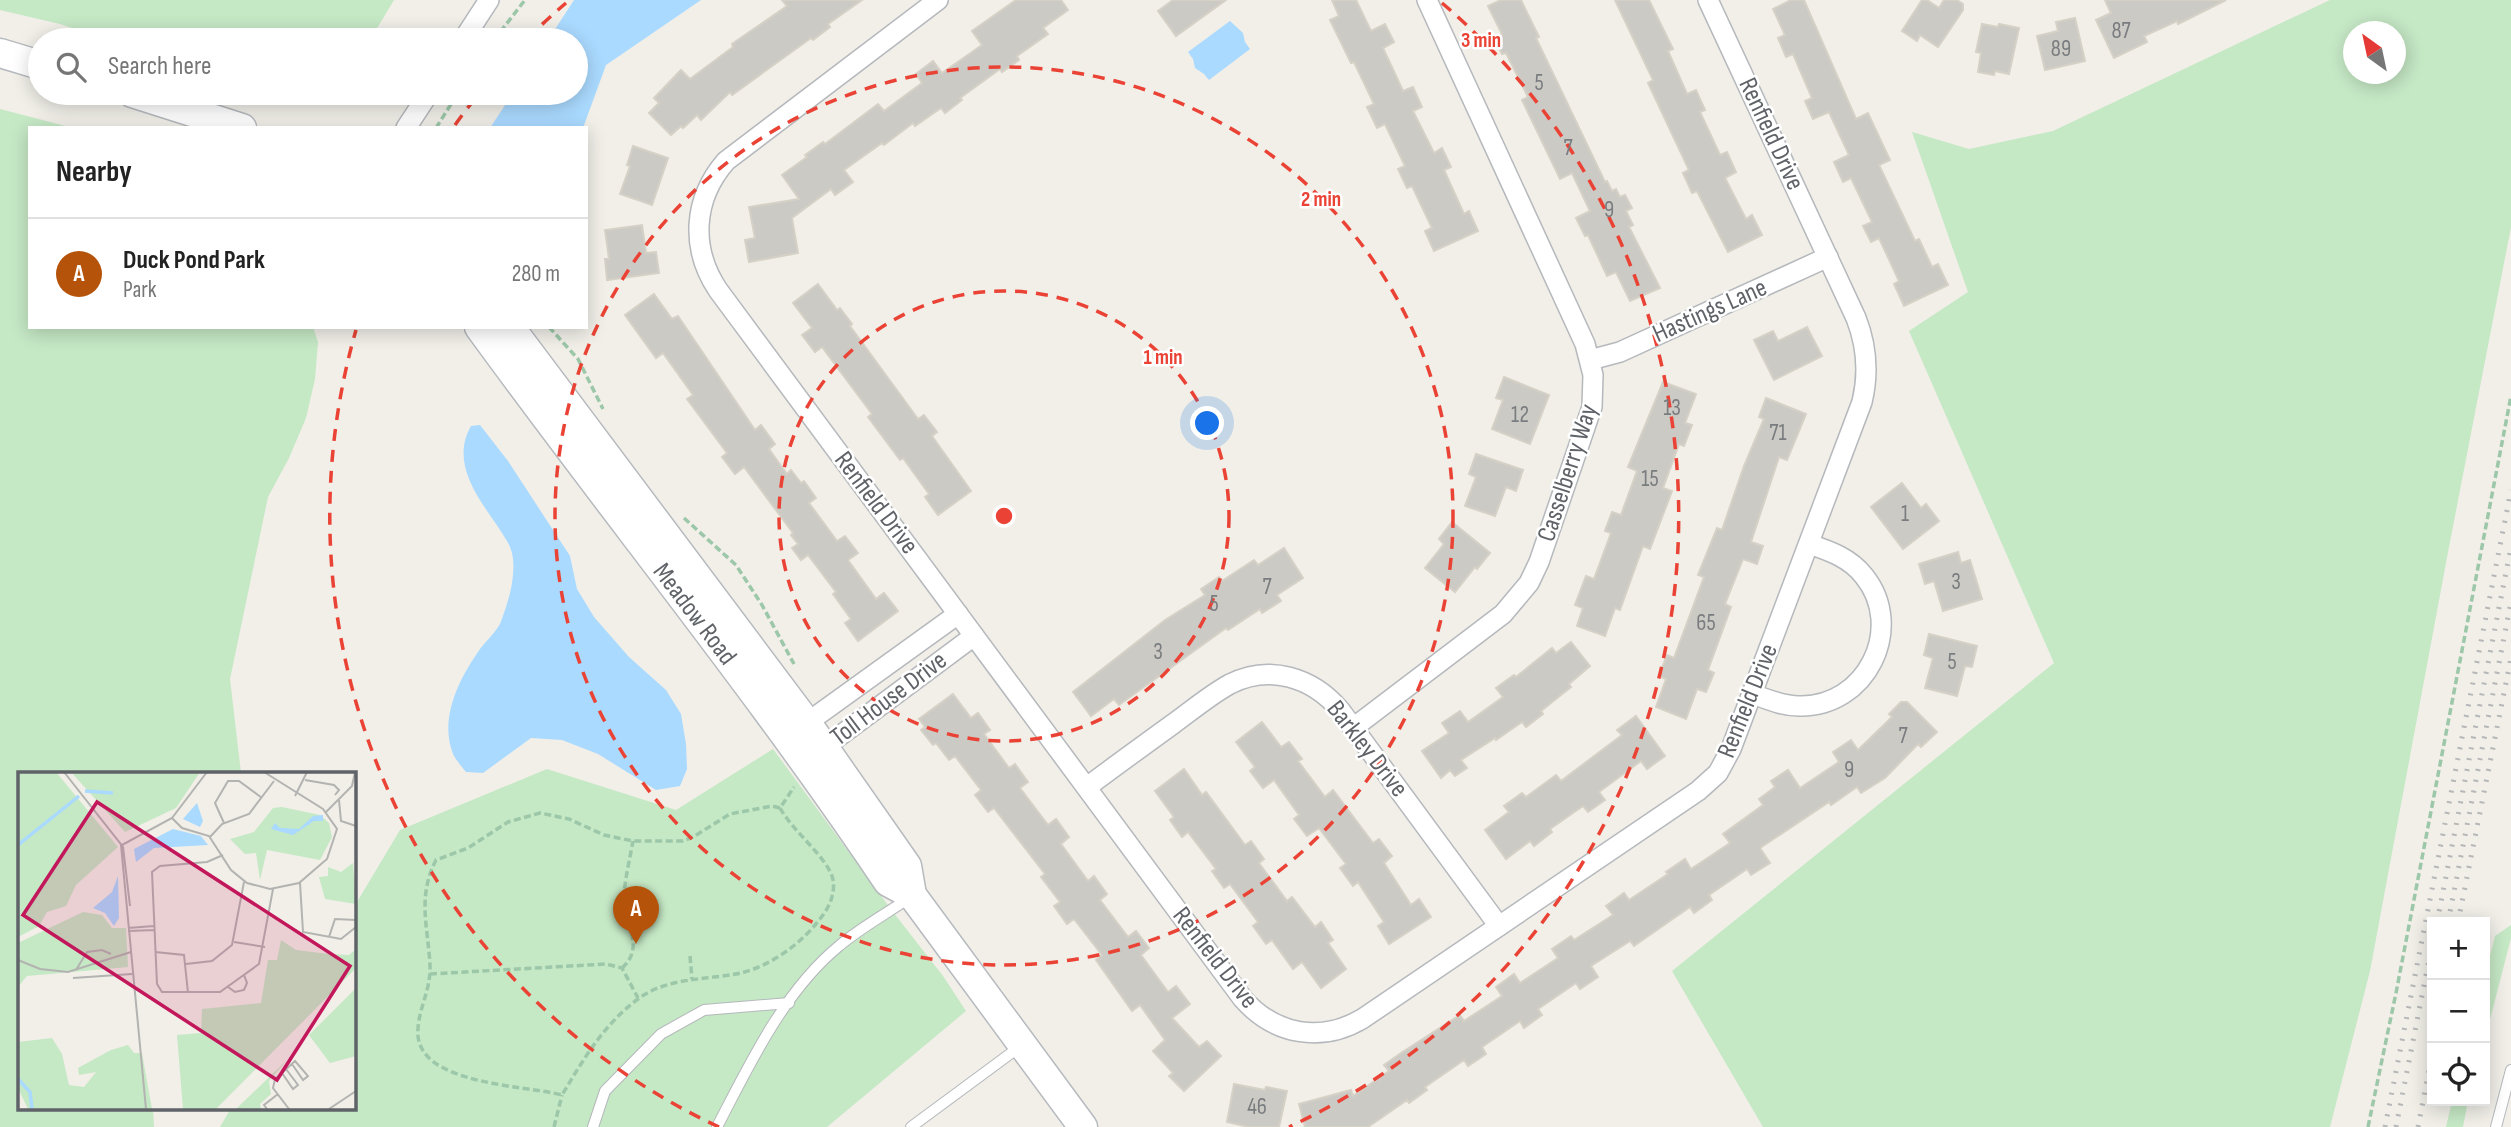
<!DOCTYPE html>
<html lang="en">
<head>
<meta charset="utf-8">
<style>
  :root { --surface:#fff; --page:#f2f2f2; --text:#222; --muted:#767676; --line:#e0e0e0; --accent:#b45309 }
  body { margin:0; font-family:"Sofia Sans Condensed",sans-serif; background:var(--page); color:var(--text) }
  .controls { position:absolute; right:21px; bottom:21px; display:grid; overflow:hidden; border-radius:0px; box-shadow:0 4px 18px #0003 }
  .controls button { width:63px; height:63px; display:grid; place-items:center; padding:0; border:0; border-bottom:2px solid var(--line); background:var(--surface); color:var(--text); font:35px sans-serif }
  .compass { position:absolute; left:2343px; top:21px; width:63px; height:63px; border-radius:50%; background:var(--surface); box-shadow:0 4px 18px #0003; rotate:327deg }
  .you { position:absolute; left:1208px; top:424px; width:24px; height:24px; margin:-18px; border:5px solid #fff; border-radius:50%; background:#1a73e8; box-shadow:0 0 0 10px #1a73e833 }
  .badge { display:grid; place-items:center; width:46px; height:46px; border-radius:50%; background:var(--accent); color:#fff; font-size:23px; font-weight:700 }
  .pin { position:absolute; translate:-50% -58px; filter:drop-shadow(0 2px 4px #0008) }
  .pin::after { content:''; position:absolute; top:37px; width:24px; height:21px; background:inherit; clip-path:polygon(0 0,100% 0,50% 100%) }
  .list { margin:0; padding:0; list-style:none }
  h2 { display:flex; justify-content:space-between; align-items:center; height:91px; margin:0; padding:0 28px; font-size:30px }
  h2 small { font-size:23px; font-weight:400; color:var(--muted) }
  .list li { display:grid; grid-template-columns:46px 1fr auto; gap:21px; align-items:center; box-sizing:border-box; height:112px; padding:0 28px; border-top:2px solid var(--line) }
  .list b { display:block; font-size:26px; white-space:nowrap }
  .list p { margin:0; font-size:23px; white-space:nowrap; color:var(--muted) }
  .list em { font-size:23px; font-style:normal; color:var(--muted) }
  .icon { flex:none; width:38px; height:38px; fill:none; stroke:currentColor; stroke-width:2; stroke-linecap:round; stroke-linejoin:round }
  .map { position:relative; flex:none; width:2511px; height:1127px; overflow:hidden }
  .search { position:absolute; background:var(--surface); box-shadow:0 4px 18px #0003; left:28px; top:28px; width:560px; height:77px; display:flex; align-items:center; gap:18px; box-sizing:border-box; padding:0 24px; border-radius:38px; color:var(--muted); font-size:26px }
  .panel { position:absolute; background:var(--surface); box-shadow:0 4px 18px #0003; left:28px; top:126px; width:560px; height:203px; border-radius:0px }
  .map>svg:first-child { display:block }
</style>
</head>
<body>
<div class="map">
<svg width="2511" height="1127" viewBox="0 0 2511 1127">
  <rect width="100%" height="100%" fill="#f1efe8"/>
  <g fill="#c5e8c5" fill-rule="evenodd">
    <path d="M0,0H394L370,40H108L60,24L0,10Z"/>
    <path d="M2330,0H2511V227L2448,552L2370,971L2330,1127H1763L1672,971L2054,663L1909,331L1968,292L1912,132L1969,149L2053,131ZM2354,32H2396V74H2354Z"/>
    <path d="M0,109L73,128H30V327H313L318,342L315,379L306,418L289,458L268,497L230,679L241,773L19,774V1108H153L154,1127H0Z"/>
    <path d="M773,749L893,912L943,976L966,1011L827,1127H220L231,1108H354V907L400,830L547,769L676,810Z"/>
    <path d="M2511,925V938L2485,1039V976L2495,936Z"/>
    <path d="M2452,1101H2468L2463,1127H2446Z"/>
  </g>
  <g fill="#aadaff">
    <path d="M574,0H701L606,65L583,128H490L513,93H576V40H548Z"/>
    <path d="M1230,21L1243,33L1245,42L1250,49L1209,80L1204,74L1195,68L1193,59L1188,52Z"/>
    <path d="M480,425L508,461L570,556L577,589L594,617L629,657L666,690L681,714L686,744L687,769L680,786L656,790L598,754L562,740L531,738L483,773L466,772C462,767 456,760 453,754C439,718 459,679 480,649C486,641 495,633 500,624C505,611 510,596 512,583C514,569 515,554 507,541C487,507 447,468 471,426Z"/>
  </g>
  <g fill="#cccac5" stroke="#d6d1c6" stroke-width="2">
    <path d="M782,0H862L828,24L830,27L813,40L811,38L732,95L730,92L701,120L697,115L683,128L681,126L671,135L649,113L659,103L654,98L681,70L690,79L733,47L732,44L787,6Z"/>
    <path d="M1016,0H1061L1068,10L1043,28L1048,34L1017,56L1019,60L1002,72L1000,69L960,98L962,100L945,113L941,108L915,126L913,123L884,145L882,143L844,170L853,182L835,195L831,189L792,218L798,253L749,262L745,240L755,238L749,207L799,199L782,175L807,157L805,155L823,142L825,144L878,104L884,111L922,83L916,74L933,61L942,73L982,45L972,31Z"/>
    <path d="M1173,0H1226L1176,36L1158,11Z"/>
    <path d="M1332,0H1356L1371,31L1385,24L1394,42L1383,48L1403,91L1413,87L1422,107L1413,111L1434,153L1442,148L1451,167L1444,170L1464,214L1469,211L1478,231L1434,251L1425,231L1432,228L1412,186L1407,188L1398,169L1405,166L1385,124L1377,128L1367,107L1374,104L1354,62L1351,63L1330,20L1339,16Z"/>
    <path d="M1501,0H1521L1539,37L1536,38L1605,182L1607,181L1612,191L1616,189L1620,197L1625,195L1632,208L1626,211L1633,225L1629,227L1660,288L1630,301L1616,272L1607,276L1588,235L1585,236L1576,218L1590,211L1572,173L1560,179L1522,100L1528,97L1506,53L1502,54L1494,38L1502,34L1488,6Z"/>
    <path d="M1615,0H1649L1673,49L1668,51L1687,94L1696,90L1705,110L1700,112L1720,155L1727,152L1736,172L1725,178L1746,219L1752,215L1762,235L1728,252L1697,191L1692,193L1683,173L1689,170L1648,83L1653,80Z"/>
    <path d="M1791,0H1804L1856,119L1868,113L1890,160L1879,165L1915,241L1919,239L1932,267L1938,264L1948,285L1904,306L1894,284L1899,281L1879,238L1871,242L1863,226L1872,222L1851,178L1843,182L1834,162L1849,155L1829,112L1813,119L1805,101L1812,98L1793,54L1786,57L1778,38L1785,35L1773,9Z"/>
    <path d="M1922,0H1927L1939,8L1944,0H1957L1963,4V10L1938,47L1920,35L1917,41L1902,31Z"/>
    <path d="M2105,0H2226L2178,24L2177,21L2144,36L2147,42L2114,58L2096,20L2111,13Z"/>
    <path d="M2075,18L2085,61L2045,70L2037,36L2058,31L2056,22Z"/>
    <path d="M1982,24L1998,27L1999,24L2019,28L2009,74L1995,71L1994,75L1978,72L1981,53L1976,52Z"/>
    <path d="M633,146L668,158L652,205L620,194L630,166L627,165Z"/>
    <path d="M642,225L646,253L656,252L659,273L607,280L605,259H609L605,230Z"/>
    <path d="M818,284L837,310L840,308L852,324L850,326L918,419L924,415L937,432L932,436L971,491L938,515L925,497L929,494L903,458L900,460L868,417L872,414L822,347L815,352L802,335L812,328L793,303Z"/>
    <path d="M654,294L672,319L678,316L755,430L761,425L775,444L769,449L787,474L791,470L801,483L804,481L816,498L809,503L837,541L845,536L858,553L848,560L876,599L884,593L898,611L858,641L845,623L851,619L833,594L836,592L808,555L801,560L792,548L798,544L791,535L793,533L744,467L735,474L722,457L727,453L687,399L693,395L663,353L656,358L625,315Z"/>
    <path d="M1807,327L1822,356L1774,380L1754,340L1773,331L1778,341Z"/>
    <path d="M1504,377L1549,395L1530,444L1492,429L1503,400L1496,398Z"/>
    <path d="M1663,382L1696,394L1685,423L1692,425L1684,446L1679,444L1663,488L1672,491L1650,549L1643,546L1620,610L1615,608L1605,636L1577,626L1583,608L1575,605L1586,576L1594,579L1611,533L1605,531L1612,512L1621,515L1637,471L1628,467Z"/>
    <path d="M1766,398L1806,414L1787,460L1779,457L1751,542L1763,546L1757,564L1743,559L1725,604L1731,607L1708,670L1714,673L1706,692L1697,689L1686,719L1656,707L1666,679L1659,676L1667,655L1674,658L1704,577L1698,575L1717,528L1722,530L1744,466L1764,419L1759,417Z"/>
    <path d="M1476,454L1523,470L1516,491L1506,487L1495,516L1465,506L1476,477L1469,474Z"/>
    <path d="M1902,483L1921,508L1926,504L1939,521L1903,549L1871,507Z"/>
    <path d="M1452,522L1490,553L1477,569L1475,567L1455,592L1425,568L1444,544L1439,539Z"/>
    <path d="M1284,548L1303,578L1277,595L1281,601L1262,613L1260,609L1228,630L1226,628L1119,705L1114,699L1091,716L1073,692L1165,620L1205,595L1201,589L1219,577L1222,581L1254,560L1258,565Z"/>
    <path d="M1958,552L1961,563L1970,560L1982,599L1943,611L1934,581L1925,584L1919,564Z"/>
    <path d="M1929,634L1977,646L1972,667L1965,666L1957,696L1925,688L1933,658L1924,655Z"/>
    <path d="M1571,642L1590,666L1569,684L1571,687L1541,711L1543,714L1526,727L1522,722L1496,740L1495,738L1461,760L1467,768L1455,776L1450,770L1441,778L1422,751L1449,733L1442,723L1460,711L1468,722L1503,697L1496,688L1514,675L1516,677L1552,648L1556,653Z"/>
    <path d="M953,694L971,718L978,713L990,730L984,734L1009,768L1015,764L1028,782L1020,788L1048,825L1056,819L1069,837L1061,844L1088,881L1094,876L1107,894L1100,900L1128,937L1136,931L1149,948L1141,955L1168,992L1176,986L1190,1004L1172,1018L1199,1047L1207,1041L1221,1056L1184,1091L1169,1076L1173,1073L1153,1051L1165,1040L1140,1005L1132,1011L1096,960L1102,955L1074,919L1067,924L1054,906L1060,902L1041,877L1045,874L994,808L988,812L975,795L981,790L955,756L949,760L936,743L933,745L921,730L925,727L919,719Z"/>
    <path d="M1901,702H1907L1937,732L1921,747L1918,744L1885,778L1861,793L1857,787L1831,805L1829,802L1760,848L1770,863L1751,875L1747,869L1709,895L1712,900L1694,913L1690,907L1634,946L1630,941L1591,966L1598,977L1580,989L1576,983L1538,1009L1542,1015L1524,1028L1520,1021L1482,1047L1486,1054L1468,1066L1464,1060L1425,1087L1427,1090L1409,1103L1407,1100L1368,1127H1305L1299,1104L1351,1090L1353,1096L1389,1071L1384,1065L1401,1053L1460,1015L1464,1021L1502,996L1496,987L1514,974L1520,983L1558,958L1552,949L1571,936L1574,940L1613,915L1606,906L1624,893L1629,900L1668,874L1666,872L1685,859L1691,869L1730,843L1723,834L1763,805L1759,799L1775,787L1771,781L1788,770L1800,788L1839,762L1833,752L1851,740L1858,750L1892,717L1889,714Z"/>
    <path d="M1636,716L1665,756L1647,769L1641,761L1599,792L1605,800L1588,812L1583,806L1550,829L1552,832L1534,846L1530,841L1506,859L1485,830L1509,812L1504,806L1522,793L1526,797L1556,775L1561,781L1622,735L1617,730Z"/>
    <path d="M1262,722L1281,747L1289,742L1302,759L1298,761L1325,797L1333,790L1373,843L1379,839L1392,856L1384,863L1411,905L1419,899L1431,917L1389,944L1378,926L1384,922L1358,882L1353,886L1340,868L1346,864L1319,828L1307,836L1294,819L1299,815L1274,780L1263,788L1250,771L1255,767L1236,742Z"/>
    <path d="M1184,769L1202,795L1206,792L1245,845L1251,841L1264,859L1259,863L1287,901L1292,897L1315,927L1321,922L1333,940L1328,943L1346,969L1321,988L1302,962L1293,969L1272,940L1266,944L1253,926L1258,922L1230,884L1224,888L1212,871L1216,869L1188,832L1182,837L1170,820L1174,817L1155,791Z"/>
    <path d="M1234,1084L1265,1090L1266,1087L1287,1091L1279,1127H1249L1227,1122Z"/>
  </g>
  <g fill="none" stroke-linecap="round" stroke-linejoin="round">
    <g stroke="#b5b8bc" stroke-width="12">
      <g id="lane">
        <path d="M593,1127L605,1091L661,1034L704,1010L789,1003"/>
        <path d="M717,1127C749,1065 784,991 839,946C860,928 886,914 909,898"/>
        <path d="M911,1127L1022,1045"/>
        <path d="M2496,1127L2511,1070"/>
      </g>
    </g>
    <g stroke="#b5b8bc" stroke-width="22">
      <g id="street">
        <path d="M938,0L726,161C693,199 690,248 718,290L1243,999C1275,1035 1321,1043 1362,1019L1698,791L1718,773L1731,749L1862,402C1869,373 1867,346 1856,318L1708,0"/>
        <path d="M463,40L489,0"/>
        <path d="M406,128L429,93"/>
        <path d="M1590,360L1620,352L1828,257"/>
        <path d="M1752,694C1767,699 1782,706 1799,706C1866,708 1906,628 1864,576C1850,558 1830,551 1809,544"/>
        <path d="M1353,728L1503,614L1529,583L1539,562L1592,407L1593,375L1585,344L1427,0"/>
        <path d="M797,730L958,614"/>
        <path d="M814,755L974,636"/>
        <path d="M1087,787C1115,766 1144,745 1173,724C1191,711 1210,695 1230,684C1269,664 1312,677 1340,710L1499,926"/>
      </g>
    </g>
    <g stroke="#b6babf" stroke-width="31">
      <g id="secondary">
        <path d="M0,53L40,65"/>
        <path d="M132,93L242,128"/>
        <path id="s1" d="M479,327C614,513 760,691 888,882L912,895L1083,1127"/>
        <path d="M510,327L807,723L907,866L912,895"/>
      </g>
    </g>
    <g stroke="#9cc7a9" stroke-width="3.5" stroke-dasharray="7 3.5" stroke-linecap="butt">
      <path d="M494,40L525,0"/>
      <path d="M436,128L458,93"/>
      <path d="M549,327L578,359L603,409"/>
      <path d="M684,518L736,565L762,605L794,664"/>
      <path d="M780,808C792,830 825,856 832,876C837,891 829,909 819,920C801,944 770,966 741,973C707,980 667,977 638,999C604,1024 583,1060 562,1095C525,1085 413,1085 418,1029C419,1007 431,990 430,965C428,927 417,897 436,860L468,848L508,822L540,813L569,819L604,835L633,841H683L693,837L730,814L772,806L780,808L794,787"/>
      <path d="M690,956L692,979"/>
      <path d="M622,968C646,947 624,922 624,896C625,878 630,858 633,841"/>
      <path d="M430,974L606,964L622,968L638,998"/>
      <path d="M554,1127L562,1095"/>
      <path d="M2368,1127L2396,993L2511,396"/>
    </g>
    <use href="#lane" stroke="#fff" stroke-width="10"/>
    <use href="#street" stroke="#fff" stroke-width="19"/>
    <use href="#secondary" stroke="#fff" stroke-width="28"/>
    <g stroke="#b6b7b8" stroke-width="5" stroke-dasharray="2 9" stroke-linecap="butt">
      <path d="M2437,922L2511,547"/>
      <path d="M2448,922L2511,602"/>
      <path d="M2458,922L2511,658"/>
      <path d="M2385,1127L2511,490"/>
      <path d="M2396,1127L2432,945"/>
      <path d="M2418,1127L2432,1055"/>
    </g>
  </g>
  <g fill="none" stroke="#ea4335" stroke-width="3.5" stroke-dasharray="12 9">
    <circle cx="1004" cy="516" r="225"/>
    <circle cx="1004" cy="516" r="449"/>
    <path d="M719 1127A674 674 0 0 1 356 330M455 125A674 674 0 0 1 477 96M527 39A674 674 0 0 1 566 3M1442 3A674 674 0 0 1 1289 1127"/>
  </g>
  <g text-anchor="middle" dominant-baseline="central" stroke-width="5" stroke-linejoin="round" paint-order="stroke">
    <g font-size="23" fill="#7a7d7f">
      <text x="2121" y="31">87</text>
      <text x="2061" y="49">89</text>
      <text x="1539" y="83">5</text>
      <text x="1568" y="148">7</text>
      <text x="1609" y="210">9</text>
      <text x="1672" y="408">13</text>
      <text x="1520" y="415">12</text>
      <text x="1778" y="433">71</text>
      <text x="1650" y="479">15</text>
      <text x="1905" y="514">1</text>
      <text x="1956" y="582">3</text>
      <text x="1267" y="587">7</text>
      <text x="1214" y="604">5</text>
      <text x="1706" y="623">65</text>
      <text x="1158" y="652">3</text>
      <text x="1952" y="662">5</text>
      <text x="1903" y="736">7</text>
      <text x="1849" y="770">9</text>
      <text x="1257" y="1107">46</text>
    </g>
    <g font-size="26" fill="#5f6368" stroke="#fff">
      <text transform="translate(1771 134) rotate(65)">Renfield Drive</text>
      <text transform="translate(1710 311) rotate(-24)">Hastings Lane</text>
      <text transform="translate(1568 473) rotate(-72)">Casselberry Way</text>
      <text transform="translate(876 503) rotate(53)">Renfield Drive</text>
      <text stroke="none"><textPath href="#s1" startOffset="359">Meadow Road</textPath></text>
      <text transform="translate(889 699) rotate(-37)">Toll House Drive</text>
      <text transform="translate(1748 701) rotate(-68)">Renfield Drive</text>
      <text transform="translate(1367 749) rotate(52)">Barkley Drive</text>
      <text transform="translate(1215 958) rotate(52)">Renfield Drive</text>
    </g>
  </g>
  <g transform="translate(18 772)">
    <rect width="338" height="338" fill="#f1efe8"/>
    <path d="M0,0H38L100,75L58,113L48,134L29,140L21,154L0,165ZM53,0H182L158,36L107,60ZM264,35L302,43L311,51L314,65L302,88L249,78L242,108L238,81L227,82L212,67L236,60L255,36ZM335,91L338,132L307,127L301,105L310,104V95L323,100ZM65,140L84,143L94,156H108L110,195L9,204L0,215V171ZM263,168L278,178L311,182L331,183L338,177V196L198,337H165L159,263L183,261L184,237L243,231L250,188H259ZM338,216V284L312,291L291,263ZM34,266L44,282L51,313L66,315L78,300L61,303L60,296L93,278L110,273L116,281H124L134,337H10L0,316V270ZM269,288L251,309L253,322L242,332L243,337H218Z" fill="#c5e8c5"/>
    <path d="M179,31L185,49L182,55L165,47ZM305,43V49H296L275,63L253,57L257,51L262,56L281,57L295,44ZM155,57L183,64L190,73L136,76L118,90L116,77ZM100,104L101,146L96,154L87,141L75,136L94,120Z" fill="#aadaff"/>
    <path fill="none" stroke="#aadaff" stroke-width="3.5" d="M67,19L95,21M0,73L61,24M0,307L12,320L14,337"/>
    <path fill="none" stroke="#b3b3b1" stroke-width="2" d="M46,0L105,75L112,134M287,8L316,13L321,18L317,23M277,24L289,0M321,28L323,49L338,54M308,40L334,14L337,0M154,46L164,56L191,64L213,98L229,111L252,117L281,111L309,87L319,57L305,37L246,0M206,51L197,31L210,9H221L244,26M192,65L204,52L231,42L256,9M103,73L128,337M104,73L154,46L189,0M205,83L189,90L142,94L134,100L139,212L144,220H202L241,192L255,117M282,111L285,160L323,167L338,155M110,156L136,154M110,159L136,158M311,165L317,147L338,148M216,170L247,175M137,180L166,183L170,221M0,188L22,197L50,200L113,180M168,192L194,189L214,173L226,110M58,198L69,180L84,178L93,182M55,206L114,202M210,215L217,220L226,218L229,211L226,203M264,301L275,317L280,313L268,297M249,337L246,333L260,322M271,337L255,316L257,307L264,301L277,289L290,304L285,308L274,292M311,337L338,319"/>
    <path fill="#c2185b" fill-opacity="0.15" stroke="#c2185b" stroke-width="3.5" d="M79,30L332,194L259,308L5,143Z"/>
    <rect width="338" height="338" fill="none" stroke="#5f6368" stroke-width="3.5"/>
  </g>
  <circle cx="1004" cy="516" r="10" fill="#ea4335" stroke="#fff" stroke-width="3.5"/>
  <g font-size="21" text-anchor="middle" font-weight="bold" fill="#ea4335" stroke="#fff" stroke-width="5" stroke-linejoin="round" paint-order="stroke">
    <text x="1481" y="47">3 min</text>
    <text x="1321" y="206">2 min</text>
    <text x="1163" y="364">1 min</text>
  </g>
</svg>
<div class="controls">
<button>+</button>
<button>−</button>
<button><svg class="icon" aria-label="locate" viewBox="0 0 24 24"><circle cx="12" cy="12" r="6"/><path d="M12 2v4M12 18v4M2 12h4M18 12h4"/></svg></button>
</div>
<svg class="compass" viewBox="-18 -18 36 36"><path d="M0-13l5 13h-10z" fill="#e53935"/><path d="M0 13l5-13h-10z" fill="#767676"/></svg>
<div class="you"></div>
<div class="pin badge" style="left:636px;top:944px">A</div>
<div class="search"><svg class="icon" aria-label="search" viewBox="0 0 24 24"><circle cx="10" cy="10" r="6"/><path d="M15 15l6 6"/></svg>Search here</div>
<section class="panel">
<h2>Nearby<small></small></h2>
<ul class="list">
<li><span class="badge">A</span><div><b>Duck Pond Park</b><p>Park</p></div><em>280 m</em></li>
</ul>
</section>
</div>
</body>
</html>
